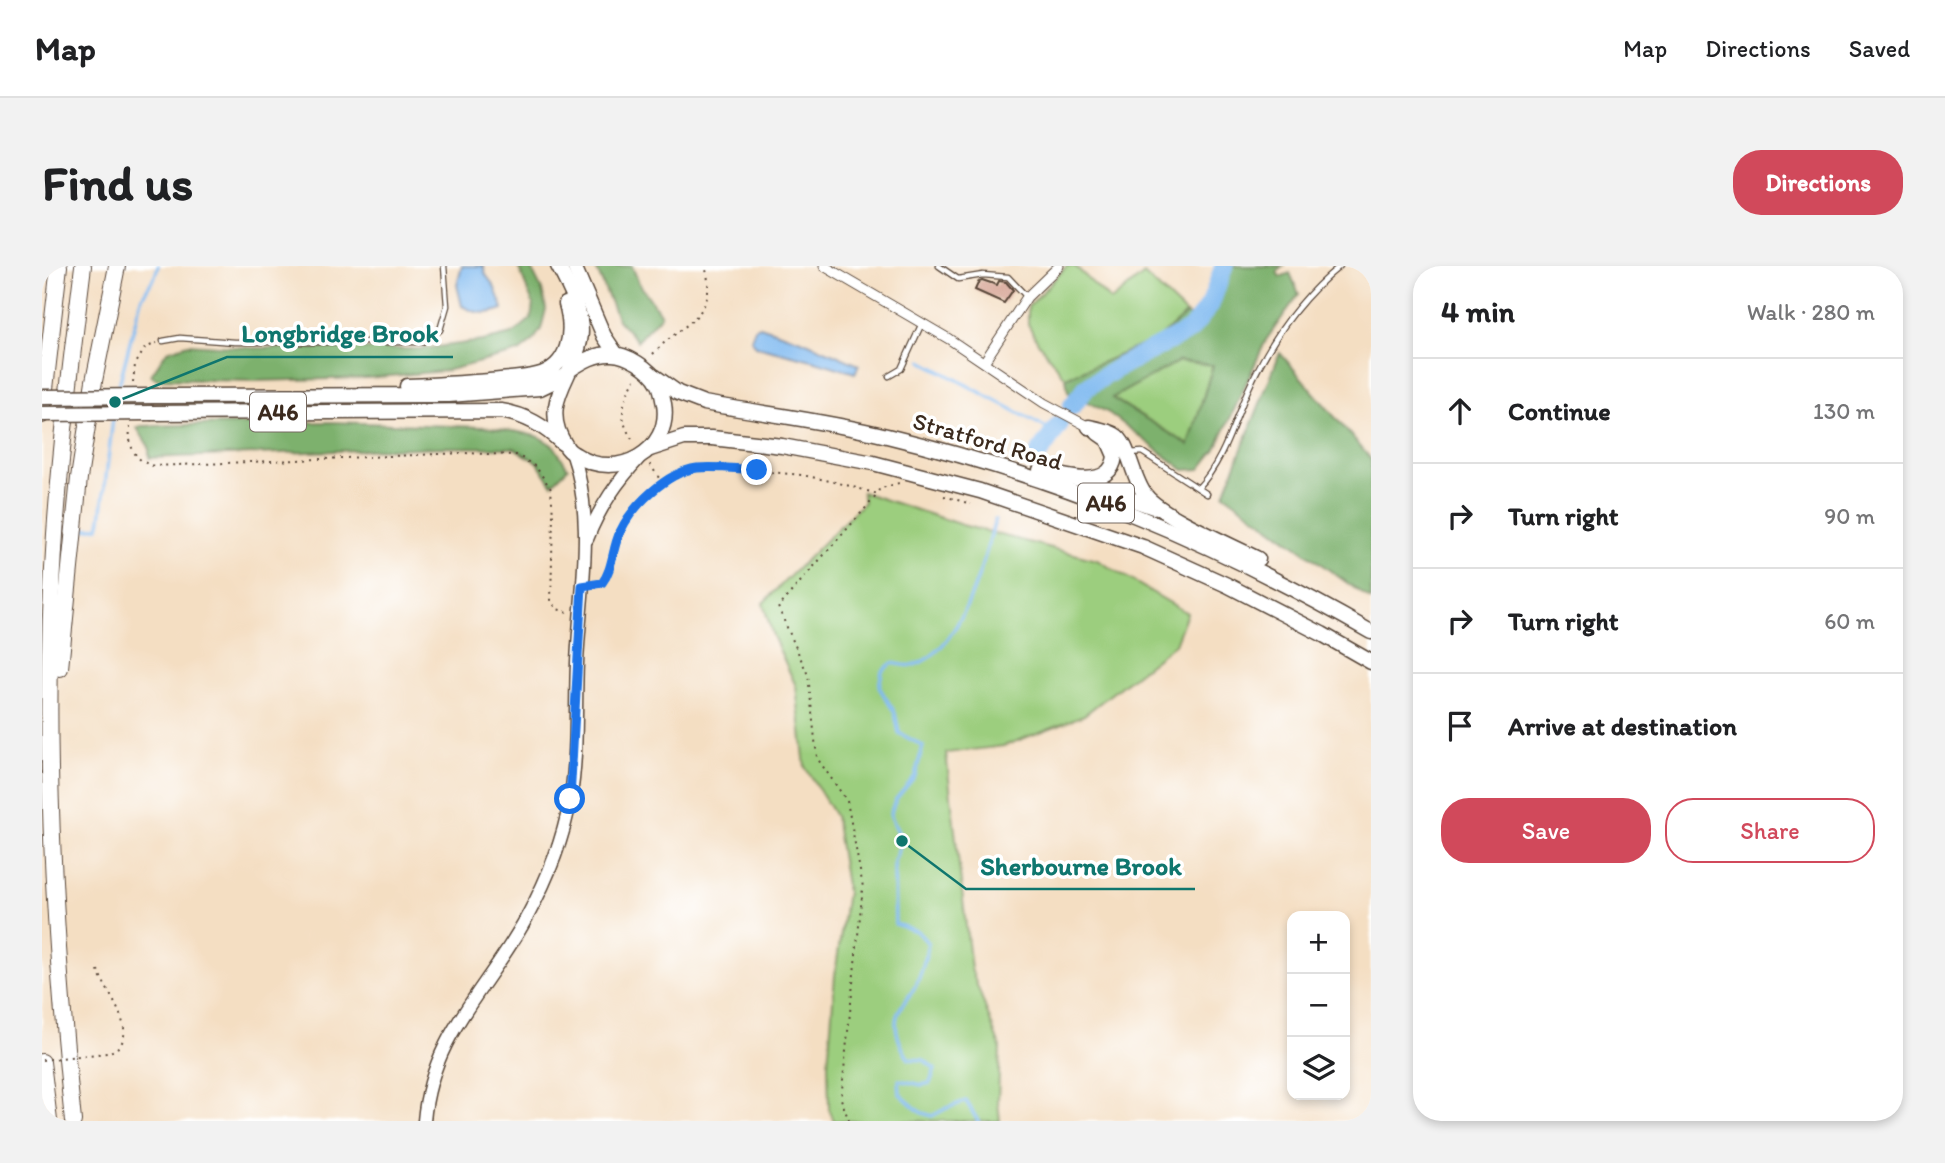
<!DOCTYPE html>
<html lang="en">
<head>
<meta charset="utf-8">
<style>
  :root { --surface:#fff; --page:#f2f2f2; --text:#202124; --muted:#757577; --line:#e0e0e0; --accent:#d1495b }
  body { margin:0; font-family:Itim,sans-serif; background:var(--page); color:var(--text) }
  .controls { position:absolute; right:21px; bottom:21px; display:grid; overflow:hidden; border-radius:14px; box-shadow:0 4px 10px #0003 }
  .controls button { width:63px; height:63px; display:grid; place-items:center; padding:0; border:0; border-bottom:2px solid var(--line); background:var(--surface); color:var(--text); font:35px sans-serif }
  .stop { position:absolute; width:21px; height:21px; margin:-16px; border:5px solid #1a73e8; border-radius:50%; background:#fff }
  .stop.end { background:#1a73e8; border-color:#fff; box-shadow:0 2px 7px #0008 }
  .list { margin:0; padding:0; list-style:none }
  h2 { display:flex; justify-content:space-between; align-items:center; height:91px; margin:0; padding:0 28px; font-size:30px }
  h2 small { font-size:23px; font-weight:400; color:var(--muted) }
  .list li { display:grid; grid-template-columns:46px 1fr auto; gap:21px; align-items:center; box-sizing:border-box; height:105px; padding:0 28px; border-top:2px solid var(--line) }
  .list b { display:block; font-size:26px; white-space:nowrap }
  .list em { font-size:23px; font-style:normal; color:var(--muted) }
  .actions { display:flex; gap:14px; padding:21px 28px }
  .actions a { flex:1; padding:16px 0; border:2px solid var(--accent); border-radius:28px; text-align:center; font-size:24px; color:var(--accent) }
  .actions .main { background:var(--accent); color:#fff }
  .icon { flex:none; width:38px; height:38px; fill:none; stroke:currentColor; stroke-width:2; stroke-linecap:round; stroke-linejoin:round }
  .map { position:relative; flex:none; width:1329px; height:855px; overflow:hidden; border-radius:28px }
  header { display:flex; align-items:center; gap:42px; box-sizing:border-box; height:98px; padding:0 35px; background:var(--surface); border-bottom:2px solid var(--line) }
  header strong { font-size:33px }
  nav { display:flex; gap:38px; margin-inline-start:auto; font-size:24px }
  .intro { display:flex; align-items:center; justify-content:space-between; box-sizing:border-box; height:168px; padding:0 42px }
  h1 { margin:0; font-size:49px }
  .button { padding:18px 32px; border-radius:28px; background:var(--accent); color:#fff; font-size:24px; font-weight:700 }
  main { display:flex; gap:42px; padding:0 42px }
  aside { flex:1; background:var(--surface); border-radius:28px; box-shadow:0 4px 10px #0003 }
  .map>svg:first-child { display:block }
</style>
</head>
<body>
<header>
<strong>Map</strong>
<nav><a>Map</a><a>Directions</a><a>Saved</a></nav>
</header>
<div class="intro"><h1>Find us</h1><a class="button">Directions</a></div>
<main>
<div class="map">
<svg width="1329" height="855" viewBox="0 0 1329 855">
  <rect width="100%" height="100%" fill="#fff"/>
  <filter id="ink" filterUnits="userSpaceOnUse"><feTurbulence type="fractalNoise" baseFrequency=".0143" numOctaves="2"/><feDisplacementMap in="SourceGraphic" scale="14" xChannelSelector="R" yChannelSelector="G"/><feConvolveMatrix kernelMatrix="1 2 1 2 8 2 1 2 1" color-interpolation-filters="sRGB"/></filter>
  <filter id="wash" filterUnits="userSpaceOnUse"><feTurbulence type="fractalNoise" baseFrequency=".00686" numOctaves="4" result="noise"/><feDisplacementMap in="SourceGraphic" scale="28" xChannelSelector="R" yChannelSelector="G"/><feGaussianBlur stdDeviation="1.57" result="paint"/><feColorMatrix in="noise" values="0 0 0 0 0 0 0 0 0 0 0 0 0 0 0 0 0 1.4 0 .05"/><feComposite in="paint" operator="in"/></filter>
  <g filter="url(#wash)">
    <rect width="100%" height="100%" fill="#f4dec2"/>
    <g fill="#9cce7e" stroke="#6c7c4e" stroke-width="2">
      <path d="M1025,0H1033L1069,35L1102,8L1144,48L1117,72L1024,112L997,78L986,58V41Z"/>
      <path d="M1137,95L1171,98L1147,179L1069,131Z"/>
      <path d="M820,226L920,259L1055,294L1145,347L1133,378L1042,449L962,480L904,487L929,703L958,781L956,835L958,855H792L787,843L786,798L793,709L805,626L793,550L763,501L754,420L731,370L721,337L822,236Z"/>
    </g>
    <g fill="#7db16d" stroke="#5c6e46" stroke-width="2" fill-rule="evenodd">
      <path d="M476,0H488L500,24L504,43L499,63L491,75L477,86L403,105L325,112L214,115L114,113L109,109L125,85L146,78L207,82L378,83L441,75L470,68L489,53L491,38Z"/>
      <path d="M553,0H590L597,17L619,49L595,75L576,54Z"/>
      <path d="M1182,0H1241L1235,6L1238,11L1248,7L1257,28L1224,74L1174,183L1158,203L1142,204L1067,147L1026,126L1024,112L1117,72L1144,48L1156,55L1168,39ZM1137,95L1171,99L1147,179L1070,132Z"/>
      <path d="M1238,87L1329,193V334L1182,228Z"/>
      <path d="M289,156L442,161L477,166L497,171L512,180L526,202L510,218L496,197L472,182L400,181L107,192V181L95,162L99,160Z"/>
    </g>
    <g fill="#7fb9f0" stroke="#5d7287" stroke-width="2">
      <path d="M420,0H441L444,9L452,20L461,43C444,49 435,48 420,40L415,19Z"/>
      <path d="M718,60L762,75L817,99L813,107L770,94L714,80L709,73L713,62Z"/>
    </g>
    <g fill="none" stroke-linecap="round" stroke-linejoin="round">
      <g stroke="#7fb9f0" stroke-width="3.5">
        <path d="M880,95L1012,166"/>
        <path d="M75,127L99,33L113,10L116,0"/>
        <path d="M43,263L57,261L59,253L71,152"/>
        <path d="M936,855L924,835L905,842L890,850L878,846L858,828L857,814L880,819L888,817L893,803L882,794L867,793C859,782 850,761 856,747C860,737 869,729 874,719C880,705 884,691 886,677L875,665L853,658L852,595L860,575L848,548L854,533L873,510L881,480L857,467L853,447L837,421L840,405L850,397C857,398 865,401 872,399C919,385 942,296 953,254"/>
      </g>
      <g stroke="#7fb9f0" stroke-width="19">
        <path d="M1030,140L1045,121L1077,101L1148,64L1168,39L1182,0"/>
        <path d="M996,189L1017,159"/>
      </g>
    </g>
    <g id="blocks">
      <path fill="#d5a393" d="M940,14L955,19L957,15L964,16L971,24L962,37L933,24L937,15Z"/>
    </g>
  </g>
  <g filter="url(#ink)">
    <use href="#blocks" fill-opacity="0" stroke="#574537" stroke-width="2"/>
    <g fill="none" stroke-linecap="round" stroke-linejoin="round">
      <g stroke="#574537" stroke-width="7">
        <g id="service">
          <path d="M897,0L916,13L941,9L966,11L984,30"/>
          <path d="M121,75L138,72L193,76H380L398,64L405,40L402,0"/>
          <path d="M847,110L859,103L880,57"/>
          <path d="M1087,187L1100,186L1165,228"/>
          <path d="M1156,222C1181,196 1191,158 1205,126C1227,76 1256,34 1298,0"/>
        </g>
      </g>
      <g stroke="#574537" stroke-width="11">
        <g id="minor">
          <path d="M782,0L907,73L1002,137L1047,161"/>
          <path d="M942,96L985,31L1017,0"/>
        </g>
      </g>
      <g stroke="#574537" stroke-width="15">
        <g id="secondary">
          <path d="M545,273C558,240 575,216 599,190"/>
          <path d="M382,855C389,768 448,721 486,649C505,614 521,574 528,535C536,490 533,442 535,397C538,327 554,254 530,186"/>
        </g>
      </g>
      <g stroke="#574537" stroke-width="17">
        <g id="trunk">
          <path d="M516,0C528,22 543,50 538,75C531,113 496,138 524,180C526,185 532,188 536,190C574,215 630,185 622,138C620,131 620,123 616,117C609,103 584,87 568,88C553,88 541,95 529,103"/>
          <path d="M532,0L562,70L574,88"/>
          <path d="M612,110L636,127L662,137C723,148 785,155 845,170C1022,213 1171,275 1329,366"/>
          <path d="M365,120C392,119 419,117 447,115C462,113 480,113 495,109C528,101 532,66 524,38"/>
          <path d="M112,130L407,129L498,122L523,110"/>
          <path d="M110,147L459,145C484,149 502,160 520,177"/>
          <path d="M1047,161C1055,163 1065,164 1073,169C1087,176 1090,213 1104,230C1120,250 1189,279 1216,293"/>
          <path d="M608,183L642,172H670L740,180L831,197L938,225L1101,281L1185,319L1280,368L1329,396"/>
          <path d="M998,204C1020,210 1069,226 1073,190L1066,174L1056,167"/>
          <path d="M1041,216L1111,241"/>
        </g>
      </g>
      <g stroke="#574537" stroke-width="18">
        <g id="motorway">
          <path d="M0,149L17,0"/>
          <path d="M18,402L37,212L52,115L75,0"/>
          <path d="M0,796L7,855"/>
          <path d="M31,855C11,660 0,464 13,268C19,179 30,89 41,0"/>
        </g>
      </g>
      <g stroke="#574537" stroke-width="2" stroke-dasharray="2 5" stroke-linecap="butt">
        <path d="M611,88C638,57 678,52 663,0"/>
        <path d="M91,116L93,99L103,82L115,77"/>
        <path d="M88,160C86,180 92,195 112,200L421,187L475,189L494,201L509,223L511,249L509,335L515,343L526,346"/>
        <path d="M590,173C575,150 581,134 593,113"/>
        <path d="M621,218L651,203L682,202L760,209L797,217L836,228L837,223L857,217"/>
        <path d="M902,230L929,238"/>
        <path d="M555,319C571,315 568,293 572,280C581,252 599,236 621,218L607,197"/>
        <path d="M56,704C64,728 105,774 65,787"/>
        <path d="M807,855L799,833L821,621L805,535L775,492L766,409L736,341L836,228"/>
      </g>
      <use href="#service" stroke="#fff" stroke-width="4.5"/>
      <use href="#minor" stroke="#fff" stroke-width="9"/>
      <use href="#secondary" stroke="#fff" stroke-width="12"/>
      <use href="#trunk" stroke="#fff" stroke-width="14"/>
      <use href="#motorway" stroke="#fff" stroke-width="16"/>
      <g stroke="#574537" stroke-width="17" stroke-linecap="butt">
        <g id="trunk-bridge">
          <path d="M0,131L112,130"/>
          <path d="M0,148L110,147"/>
        </g>
      </g>
      <path stroke="#574537" stroke-width="2" stroke-dasharray="2 5" stroke-linecap="butt" d="M0,794L65,787"/>
      <use href="#trunk-bridge" stroke="#fff" stroke-width="14"/>
    </g>
  </g>
  <g fill="none" stroke-linecap="round" stroke-linejoin="round" filter="url(#ink)">
    <path stroke="#1a73e8" stroke-width="9" d="M528,533L540,320L560,317C571,303 570,283 578,266C590,240 625,206 655,202C674,200 695,203 715,204"/>
  </g>
  <g text-anchor="middle" dominant-baseline="central" stroke-width="7" stroke-linejoin="round" paint-order="stroke">
    <g fill="#fff" stroke="#766a62" stroke-width="2">
      <rect x="208" y="126.5" width="56" height="39" rx="5"/>
      <rect x="1036" y="217.5" width="56" height="39" rx="5"/>
    </g>
    <g font-size="23" font-weight="bold" fill="#3b2a1e">
      <text x="236" y="146">A46</text>
      <text x="1064" y="237">A46</text>
    </g>
    <g font-size="24" fill="#3b2a1e" stroke="#fff">
      <text transform="translate(946 175) rotate(16)">Stratford Road</text>
    </g>
  </g>
  <path fill="none" stroke="#0f766e" stroke-width="2.5" d="M73 136L185 91H411M860 575L924 623H1153"/>
  <g fill="#0f766e" stroke="#fff" stroke-width="2.5">
    <circle cx="73" cy="136" r="7"/>
    <circle cx="860" cy="575" r="7"/>
  </g>
  <g font-size="26" text-anchor="middle" font-weight="bold" fill="#0f766e" stroke="#fff" stroke-width="7" stroke-linejoin="round" paint-order="stroke">
    <text x="298" y="76">Longbridge Brook</text>
    <text x="1039" y="609">Sherbourne Brook</text>
  </g>
</svg>
<div class="controls">
<button>+</button>
<button>−</button>
<button><svg class="icon" aria-label="layers" viewBox="0 0 24 24"><path d="M12 4l9 5-9 5-9-5zM3 14l9 5 9-5"/></svg></button>
</div>
<div class="stop" style="left:528px;top:533px"></div>
<div class="stop end" style="left:715px;top:204px"></div>
</div>
<aside>
<h2>4 min<small>Walk · 280 m</small></h2>
<ul class="list">
<li><svg class="icon" aria-label="ahead" viewBox="0 0 24 24"><path d="M12 20V5M6 11l6-6 6 6"/></svg><div><b>Continue</b></div><em>130 m</em></li>
<li><svg class="icon" aria-label="right" viewBox="0 0 24 24"><path d="M7 20v-9h11M14 6l5 5-5 5"/></svg><div><b>Turn right</b></div><em>90 m</em></li>
<li><svg class="icon" aria-label="right" viewBox="0 0 24 24"><path d="M7 20v-9h11M14 6l5 5-5 5"/></svg><div><b>Turn right</b></div><em>60 m</em></li>
<li><svg class="icon" aria-label="arrive" viewBox="0 0 24 24"><path d="M6 21V4h12l-3 4 3 4H6"/></svg><div><b>Arrive at destination</b></div></li>
</ul>
<div class="actions"><a class="main">Save</a><a>Share</a></div>
</aside>
</main>
</body>
</html>
